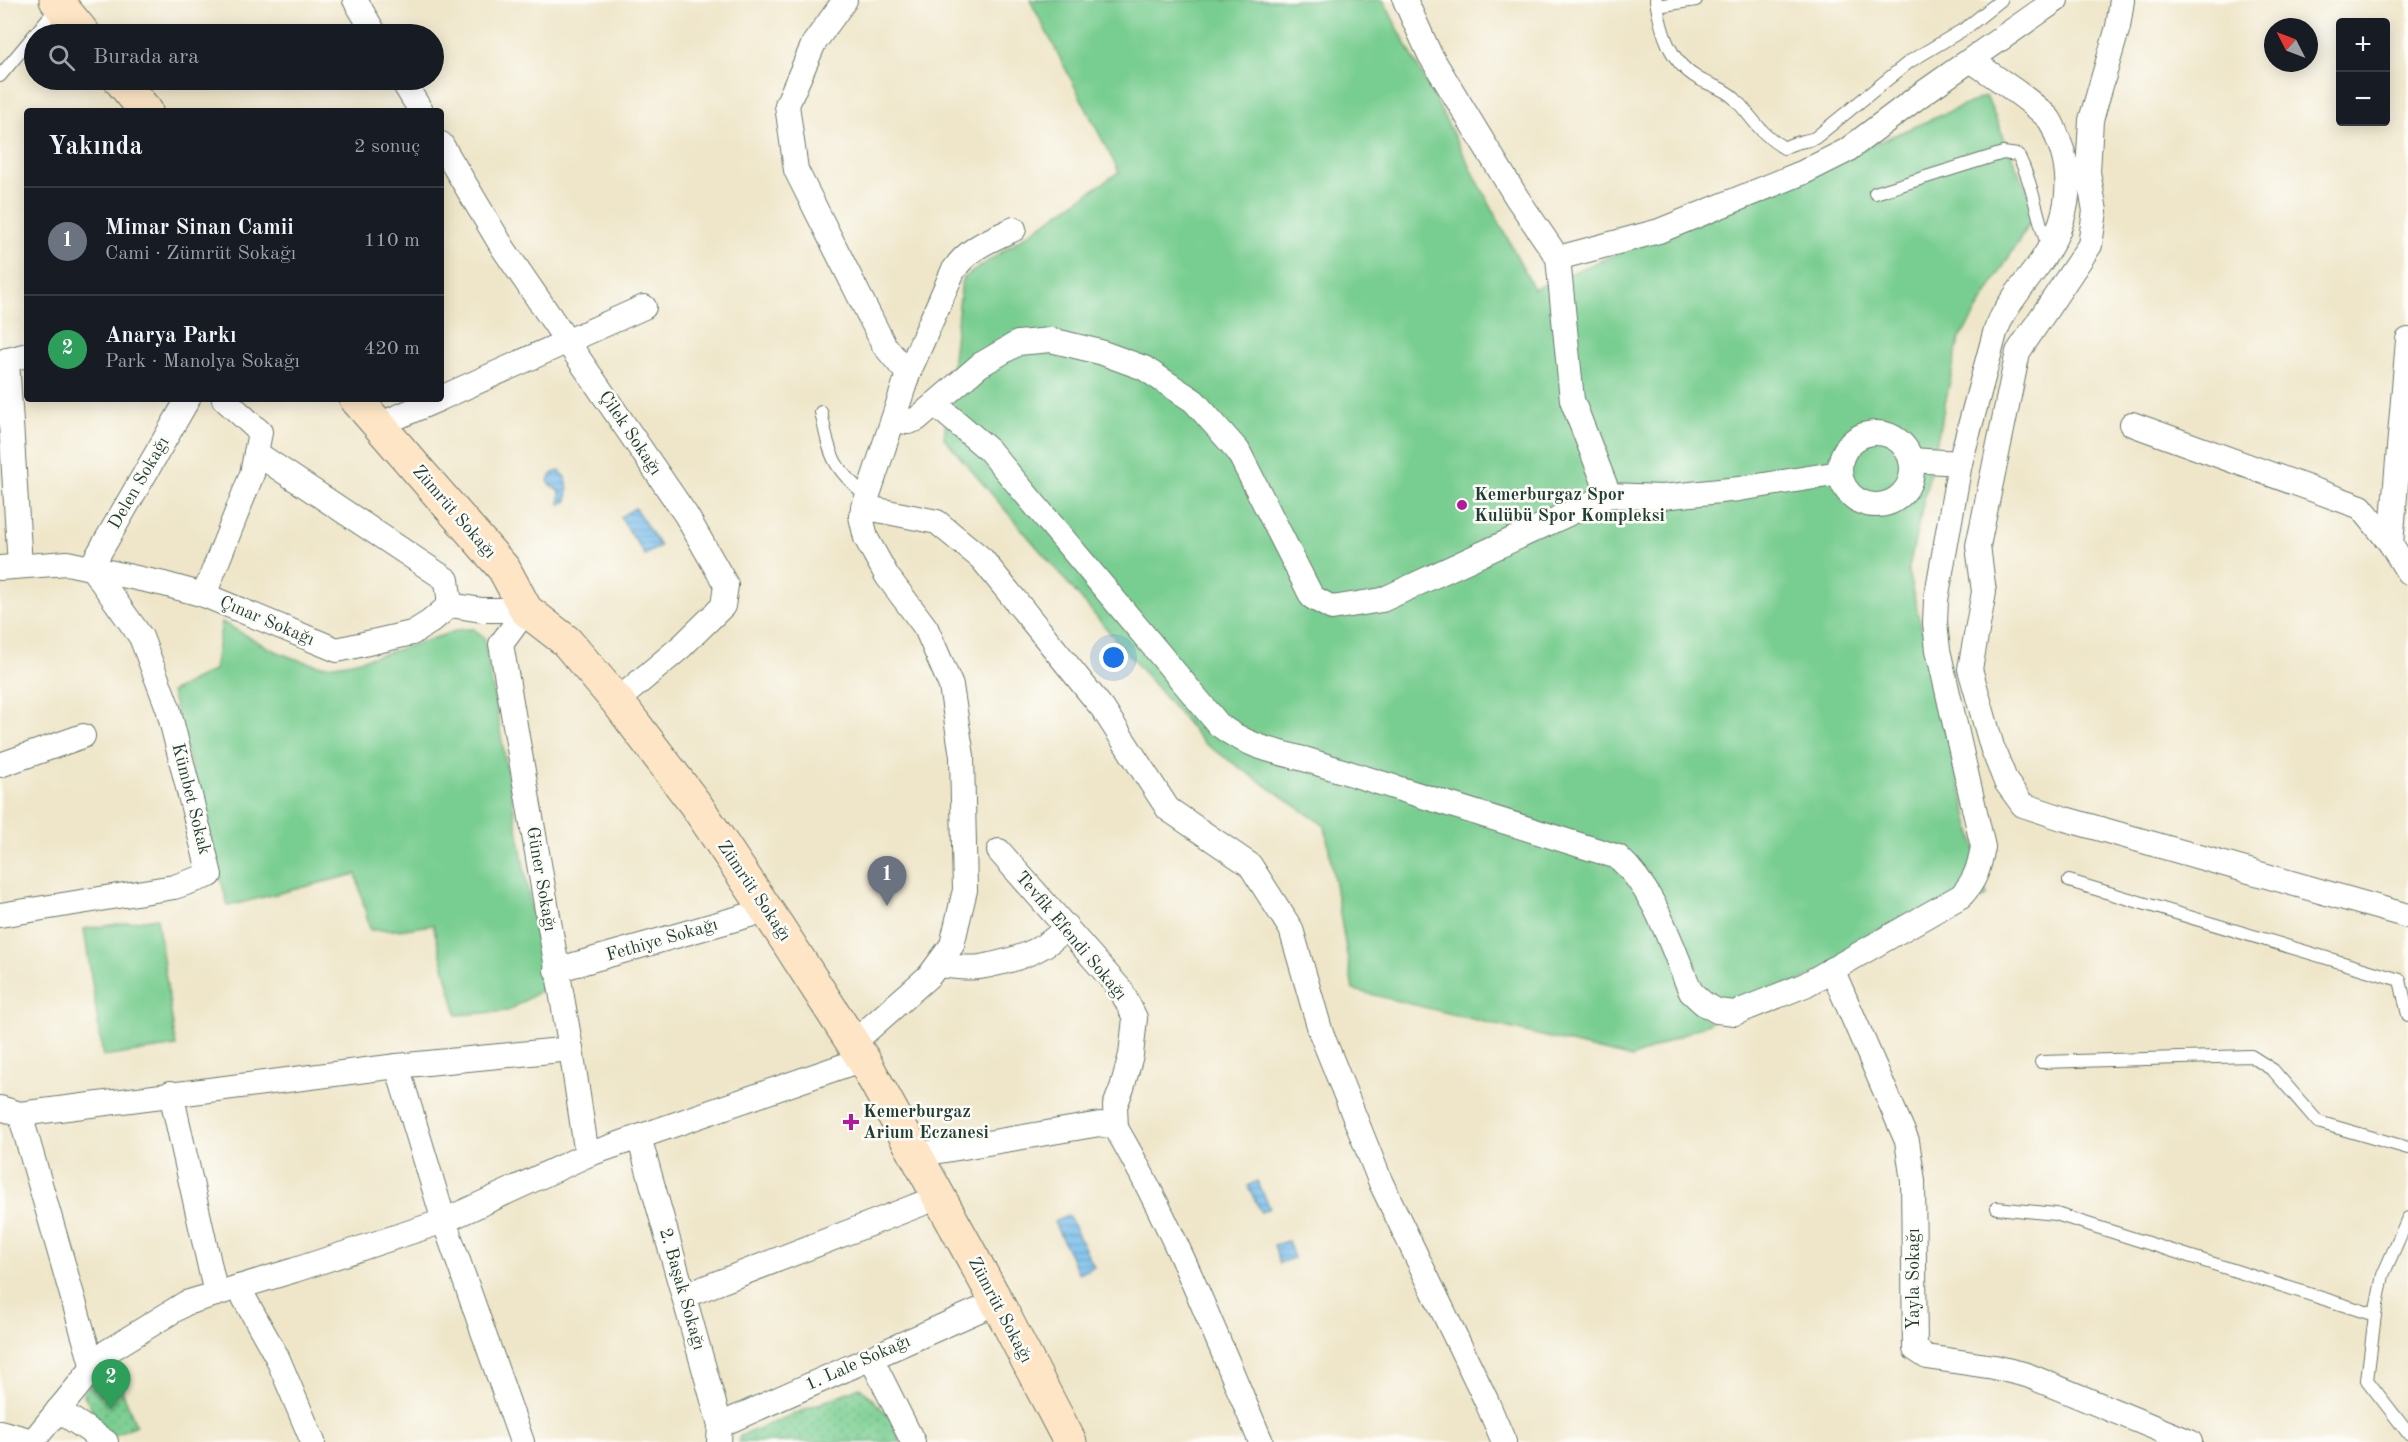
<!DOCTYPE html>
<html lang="tr">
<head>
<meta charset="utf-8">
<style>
  :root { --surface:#171b24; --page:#242831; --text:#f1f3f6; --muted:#9ea1a6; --line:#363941; --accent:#b45309 }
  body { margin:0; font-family:"Old Standard TT",serif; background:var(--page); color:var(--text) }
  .controls { position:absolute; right:18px; top:18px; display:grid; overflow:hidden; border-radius:6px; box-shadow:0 3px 15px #0003 }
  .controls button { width:54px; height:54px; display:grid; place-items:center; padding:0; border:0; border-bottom:2px solid var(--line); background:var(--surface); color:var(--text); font:30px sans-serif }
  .compass { position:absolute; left:2264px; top:18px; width:54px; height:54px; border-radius:50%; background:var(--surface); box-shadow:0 3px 15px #0003; rotate:312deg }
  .you { position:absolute; left:1114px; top:658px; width:21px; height:21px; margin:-15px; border:4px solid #fff; border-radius:50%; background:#1a73e8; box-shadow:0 0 0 9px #1a73e833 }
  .badge { display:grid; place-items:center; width:39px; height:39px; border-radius:50%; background:var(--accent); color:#fff; font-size:20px; font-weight:700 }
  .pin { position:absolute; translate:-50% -50px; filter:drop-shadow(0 2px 3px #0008) }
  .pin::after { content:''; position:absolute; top:32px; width:21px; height:18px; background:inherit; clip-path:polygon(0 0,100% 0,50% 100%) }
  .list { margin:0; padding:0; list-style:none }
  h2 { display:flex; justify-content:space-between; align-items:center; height:78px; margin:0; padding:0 24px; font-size:26px }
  h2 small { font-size:20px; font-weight:400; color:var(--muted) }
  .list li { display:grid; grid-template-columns:39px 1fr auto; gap:18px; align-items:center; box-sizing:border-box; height:108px; padding:0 24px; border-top:2px solid var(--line) }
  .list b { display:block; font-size:22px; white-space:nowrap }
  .list p { margin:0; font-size:20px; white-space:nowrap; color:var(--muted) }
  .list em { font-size:20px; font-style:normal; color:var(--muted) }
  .icon { flex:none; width:33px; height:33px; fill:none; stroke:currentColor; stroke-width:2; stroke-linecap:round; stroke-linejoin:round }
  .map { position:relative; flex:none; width:2408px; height:1442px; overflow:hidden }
  .search { position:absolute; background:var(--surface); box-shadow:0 3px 15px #0003; left:24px; top:24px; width:420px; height:66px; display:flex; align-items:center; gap:15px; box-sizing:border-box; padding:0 21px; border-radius:33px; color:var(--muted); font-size:22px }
  .panel { position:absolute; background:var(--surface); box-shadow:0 3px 15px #0003; left:24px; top:108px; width:420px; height:294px; border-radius:6px }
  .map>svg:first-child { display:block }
</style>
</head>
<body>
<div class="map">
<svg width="2408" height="1442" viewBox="0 0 2408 1442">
  <defs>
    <pattern id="park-dots" width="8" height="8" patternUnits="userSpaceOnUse" patternTransform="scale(1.5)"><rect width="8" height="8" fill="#78cd90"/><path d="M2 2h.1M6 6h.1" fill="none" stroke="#62a876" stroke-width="1.8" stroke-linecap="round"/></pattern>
    <pattern id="water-rules" width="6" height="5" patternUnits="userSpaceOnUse" patternTransform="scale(1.5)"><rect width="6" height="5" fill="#74bcec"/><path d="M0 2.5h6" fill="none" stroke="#5f9ac0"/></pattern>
  </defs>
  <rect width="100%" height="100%" fill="#fdfcf7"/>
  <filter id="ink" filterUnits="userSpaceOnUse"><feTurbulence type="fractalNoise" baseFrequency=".0167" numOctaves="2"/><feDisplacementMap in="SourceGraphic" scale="12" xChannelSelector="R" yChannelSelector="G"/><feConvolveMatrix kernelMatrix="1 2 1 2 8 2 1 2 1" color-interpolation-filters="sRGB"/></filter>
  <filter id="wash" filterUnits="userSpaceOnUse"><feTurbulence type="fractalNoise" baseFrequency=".008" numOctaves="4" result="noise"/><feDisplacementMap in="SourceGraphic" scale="24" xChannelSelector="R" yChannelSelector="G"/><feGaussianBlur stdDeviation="1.35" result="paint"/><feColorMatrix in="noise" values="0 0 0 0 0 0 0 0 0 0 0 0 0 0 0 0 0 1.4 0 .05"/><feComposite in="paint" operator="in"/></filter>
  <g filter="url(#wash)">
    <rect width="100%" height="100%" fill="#efe6c9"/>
    <g fill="#78cd90" stroke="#4c8562" stroke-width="1.5">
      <path d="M1030,0H1383L1534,289L1986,96L2036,212L1959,340L1908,572L1987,896L1632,1058L1353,990L1325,826L1204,743L944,438L962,279L1119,172Z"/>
      <path d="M222,622C253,639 283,659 319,665C344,670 433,638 462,629H474L484,638L545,988L508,1011L457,1015L433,925L398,930H370L356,874L228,906L171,692L214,670Z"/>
      <path d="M157,918L176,1046L103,1057L84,929Z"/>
    </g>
    <g fill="url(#park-dots)" stroke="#4c8562" stroke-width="1.5">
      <path d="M111,1363L136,1425L107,1439L83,1393Z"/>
      <path d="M860,1387L891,1418L902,1442H738L740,1436Z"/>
    </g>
    <g fill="url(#water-rules)" stroke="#4a7c90" stroke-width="1.5">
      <path d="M560,471C569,479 568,490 567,501L560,504V491L550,485L548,480L553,473Z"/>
      <path d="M635,508L660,546L645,555L620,517Z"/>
      <path d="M1257,1181L1270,1208L1261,1212L1248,1186Z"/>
      <path d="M1068,1215L1094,1267L1079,1274L1054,1222Z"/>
      <path d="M1288,1241L1294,1258L1279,1263L1274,1245Z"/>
    </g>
  </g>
  <g filter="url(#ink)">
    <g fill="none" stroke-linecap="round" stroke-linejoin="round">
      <g stroke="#687868" stroke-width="14">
        <g id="lane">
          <path d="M1656,0C1661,31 1669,62 1699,79C1712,86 1724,88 1735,99C1753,118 1760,134 1784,148C1793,142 1804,142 1815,138L1909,62L1966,28L2001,0"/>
          <path d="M1657,6L1696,0"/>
          <path d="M0,76L59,5"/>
          <path d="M1875,193L2003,153L2018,155C2033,184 2037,217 2048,247"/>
          <path d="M821,412C830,454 831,467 866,495"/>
          <path d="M2069,881L2400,980L2408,1015"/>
          <path d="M2041,1062L2251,1056L2273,1070L2318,1122L2408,1148"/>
          <path d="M1997,1208L2056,1214L2375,1315L2367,1380L2408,1433"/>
          <path d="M2375,1315L2383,1275L2408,1218"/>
        </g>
      </g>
      <g stroke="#687868" stroke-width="26">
        <g id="street">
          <path d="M355,0L375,34"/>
          <path d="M845,0L814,43L787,105L796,170L884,345L908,374"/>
          <path d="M1405,0L1430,55L1517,198L1558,258L1572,400L1609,495"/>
          <path d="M2122,0L2118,27L2091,120L2088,172L2095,211L2090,245L2018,352L1978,546L1984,592L1970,669L1992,747L2006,782L2023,805L2065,819L2408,916"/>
          <path d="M402,80L421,111"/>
          <path d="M441,144L503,248L686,515L726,585L723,606L682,646L617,701"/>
          <path d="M1558,258L1659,231L1804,172L1846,151L1919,96L2056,0"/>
          <path d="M2408,340L2391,544L2408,572"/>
          <path d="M7,360L20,566"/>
          <path d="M0,362L27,355"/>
          <path d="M441,398L644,307"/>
          <path d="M935,404L989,450L1219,725C1245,745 1272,751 1304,759L1618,857C1656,891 1671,946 1691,992L1703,1003L1717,1011L1735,1013L1805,985L1961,896C1976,880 1979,867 1983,847L1938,650L1935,623L1936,600L1960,463L1995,333C2005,304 2025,285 2042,260C2067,223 2076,182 2058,139C2055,132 2053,123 2048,118C2026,96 1997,79 1971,60"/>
          <path d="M893,420L908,422L917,419L980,365L1018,343L1051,340L1100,352L1144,368L1194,401L1238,451L1312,597L1332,608L1382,600L1609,495L1662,497L1739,489L1840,473"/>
          <path d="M2132,424L2361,507L2391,544"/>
          <path d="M379,425L439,399"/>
          <circle cx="1876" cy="469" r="36"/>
          <path d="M256,453L447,580L450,605"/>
          <path d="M1911,460L1960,463"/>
          <path d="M863,507L937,522L982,559L1103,709L1168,809L1250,865L1291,929L1321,1033L1381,1183L1486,1400L1504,1442"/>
          <path d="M0,568L67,563L164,584L204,595L337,650L412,633L430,622L450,605L482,610H526"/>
          <path d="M204,595L252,474L260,432L224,399"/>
          <path d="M526,610L501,644L571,1049L587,1155"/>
          <path d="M0,765L83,736"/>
          <path d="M999,851L1121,990L1135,1018L1131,1055L1122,1088L1115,1106L1116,1128"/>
          <path d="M0,915L174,887L210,875L168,708L141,637L91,567L188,399"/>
          <path d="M938,965C951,966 967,969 980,967C1009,962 1048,951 1066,926"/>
          <path d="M1832,969L1907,1141L1913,1181L1915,1349L1927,1357L1994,1367L2027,1375L2190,1442"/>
          <path d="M556,970L767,910"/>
          <path d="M853,1043L930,975L952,945L965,890L962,756L951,686L926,628L887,576L866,538L861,516L908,374L953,271C968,248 990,240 1014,229"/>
          <path d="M397,1066L444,1221L522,1442"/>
          <path d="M171,1093L216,1294"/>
          <path d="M0,1108L20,1114L397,1066L571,1049"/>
          <path d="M20,1114L93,1368"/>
          <path d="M639,1137L720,1425L719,1442"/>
          <path d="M916,1155L1100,1124L1116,1128C1173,1226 1217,1338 1261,1442"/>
          <path d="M238,1287L277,1357L313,1442"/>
          <path d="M684,1296L939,1197"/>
          <path d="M871,1358L913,1442"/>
          <path d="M58,1410L106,1442"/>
          <path d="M720,1425L997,1302"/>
          <path d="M0,1432L33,1441L105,1353L186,1303L295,1270L444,1221L587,1155L863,1059"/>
        </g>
      </g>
      <g stroke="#687868" stroke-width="35">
        <g id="secondary">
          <path d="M56,0L84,34"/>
          <path d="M120,80L146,111"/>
          <path d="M356,399L504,569L526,610L566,641L617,701L696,805L778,927L863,1059L997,1302L1070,1442"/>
        </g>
      </g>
      <use href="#lane" stroke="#fff" stroke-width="12"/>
      <use href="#street" stroke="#fff" stroke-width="24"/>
      <use href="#secondary" stroke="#fde5c5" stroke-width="33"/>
    </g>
  </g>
  <g fill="#b5179e" stroke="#fdfcf7" stroke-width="2">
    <circle cx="1462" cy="505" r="6"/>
    <path d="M848 1113h6v6h6v6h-6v6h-6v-6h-6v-6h6z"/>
  </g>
  <g text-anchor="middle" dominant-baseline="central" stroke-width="5" stroke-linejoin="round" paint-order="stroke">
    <g font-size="18" fill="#1f3d34" stroke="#fdfcf7">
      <text transform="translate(630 433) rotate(56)">Çilek Sokağı</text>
      <text transform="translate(139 483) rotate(-60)">Delen Sokağı</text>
      <text transform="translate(454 512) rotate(49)">Zümrüt Sokağı</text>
      <text transform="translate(267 621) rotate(23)">Çınar Sokağı</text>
      <text transform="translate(191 799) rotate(76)">Kümbet Sokak</text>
      <text transform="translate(541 879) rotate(80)">Güner Sokağı</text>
      <text transform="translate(754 891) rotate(56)">Zümrüt Sokağı</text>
      <text transform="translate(1071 936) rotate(50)">Tevfik Efendi Sokağı</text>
      <text transform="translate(662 940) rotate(-16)">Fethiye Sokağı</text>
      <text transform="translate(1914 1279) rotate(-90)">Yayla Sokağı</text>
      <text transform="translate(682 1289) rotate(74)">2. Başak Sokağı</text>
      <text transform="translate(1000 1310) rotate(62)">Zümrüt Sokağı</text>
      <text transform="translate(858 1363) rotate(-24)">1. Lale Sokağı</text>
    </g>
    <g font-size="18" font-weight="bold" fill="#1f3d34" stroke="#fdfcf7" text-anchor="start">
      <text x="1474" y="495">Kemerburgaz Spor<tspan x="1474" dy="21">Kulübü Spor Kompleksi</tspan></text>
      <text x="863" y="1112">Kemerburgaz<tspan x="863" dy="21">Arium Eczanesi</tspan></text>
    </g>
  </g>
</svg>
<div class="controls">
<button>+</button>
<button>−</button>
</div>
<svg class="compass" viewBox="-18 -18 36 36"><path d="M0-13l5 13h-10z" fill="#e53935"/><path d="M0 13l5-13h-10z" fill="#9ea1a6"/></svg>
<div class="you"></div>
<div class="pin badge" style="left:887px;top:906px;background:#6b7280">1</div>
<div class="pin badge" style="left:111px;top:1409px;background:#2e9e5b">2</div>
<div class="search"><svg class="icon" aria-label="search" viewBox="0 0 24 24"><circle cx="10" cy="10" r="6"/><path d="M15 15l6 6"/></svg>Burada ara</div>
<section class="panel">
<h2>Yakında<small>2 sonuç</small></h2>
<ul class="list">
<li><span class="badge" style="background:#6b7280">1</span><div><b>Mimar Sinan Camii</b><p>Cami · Zümrüt Sokağı</p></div><em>110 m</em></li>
<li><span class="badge" style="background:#2e9e5b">2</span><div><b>Anarya Parkı</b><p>Park · Manolya Sokağı</p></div><em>420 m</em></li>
</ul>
</section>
</div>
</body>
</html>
